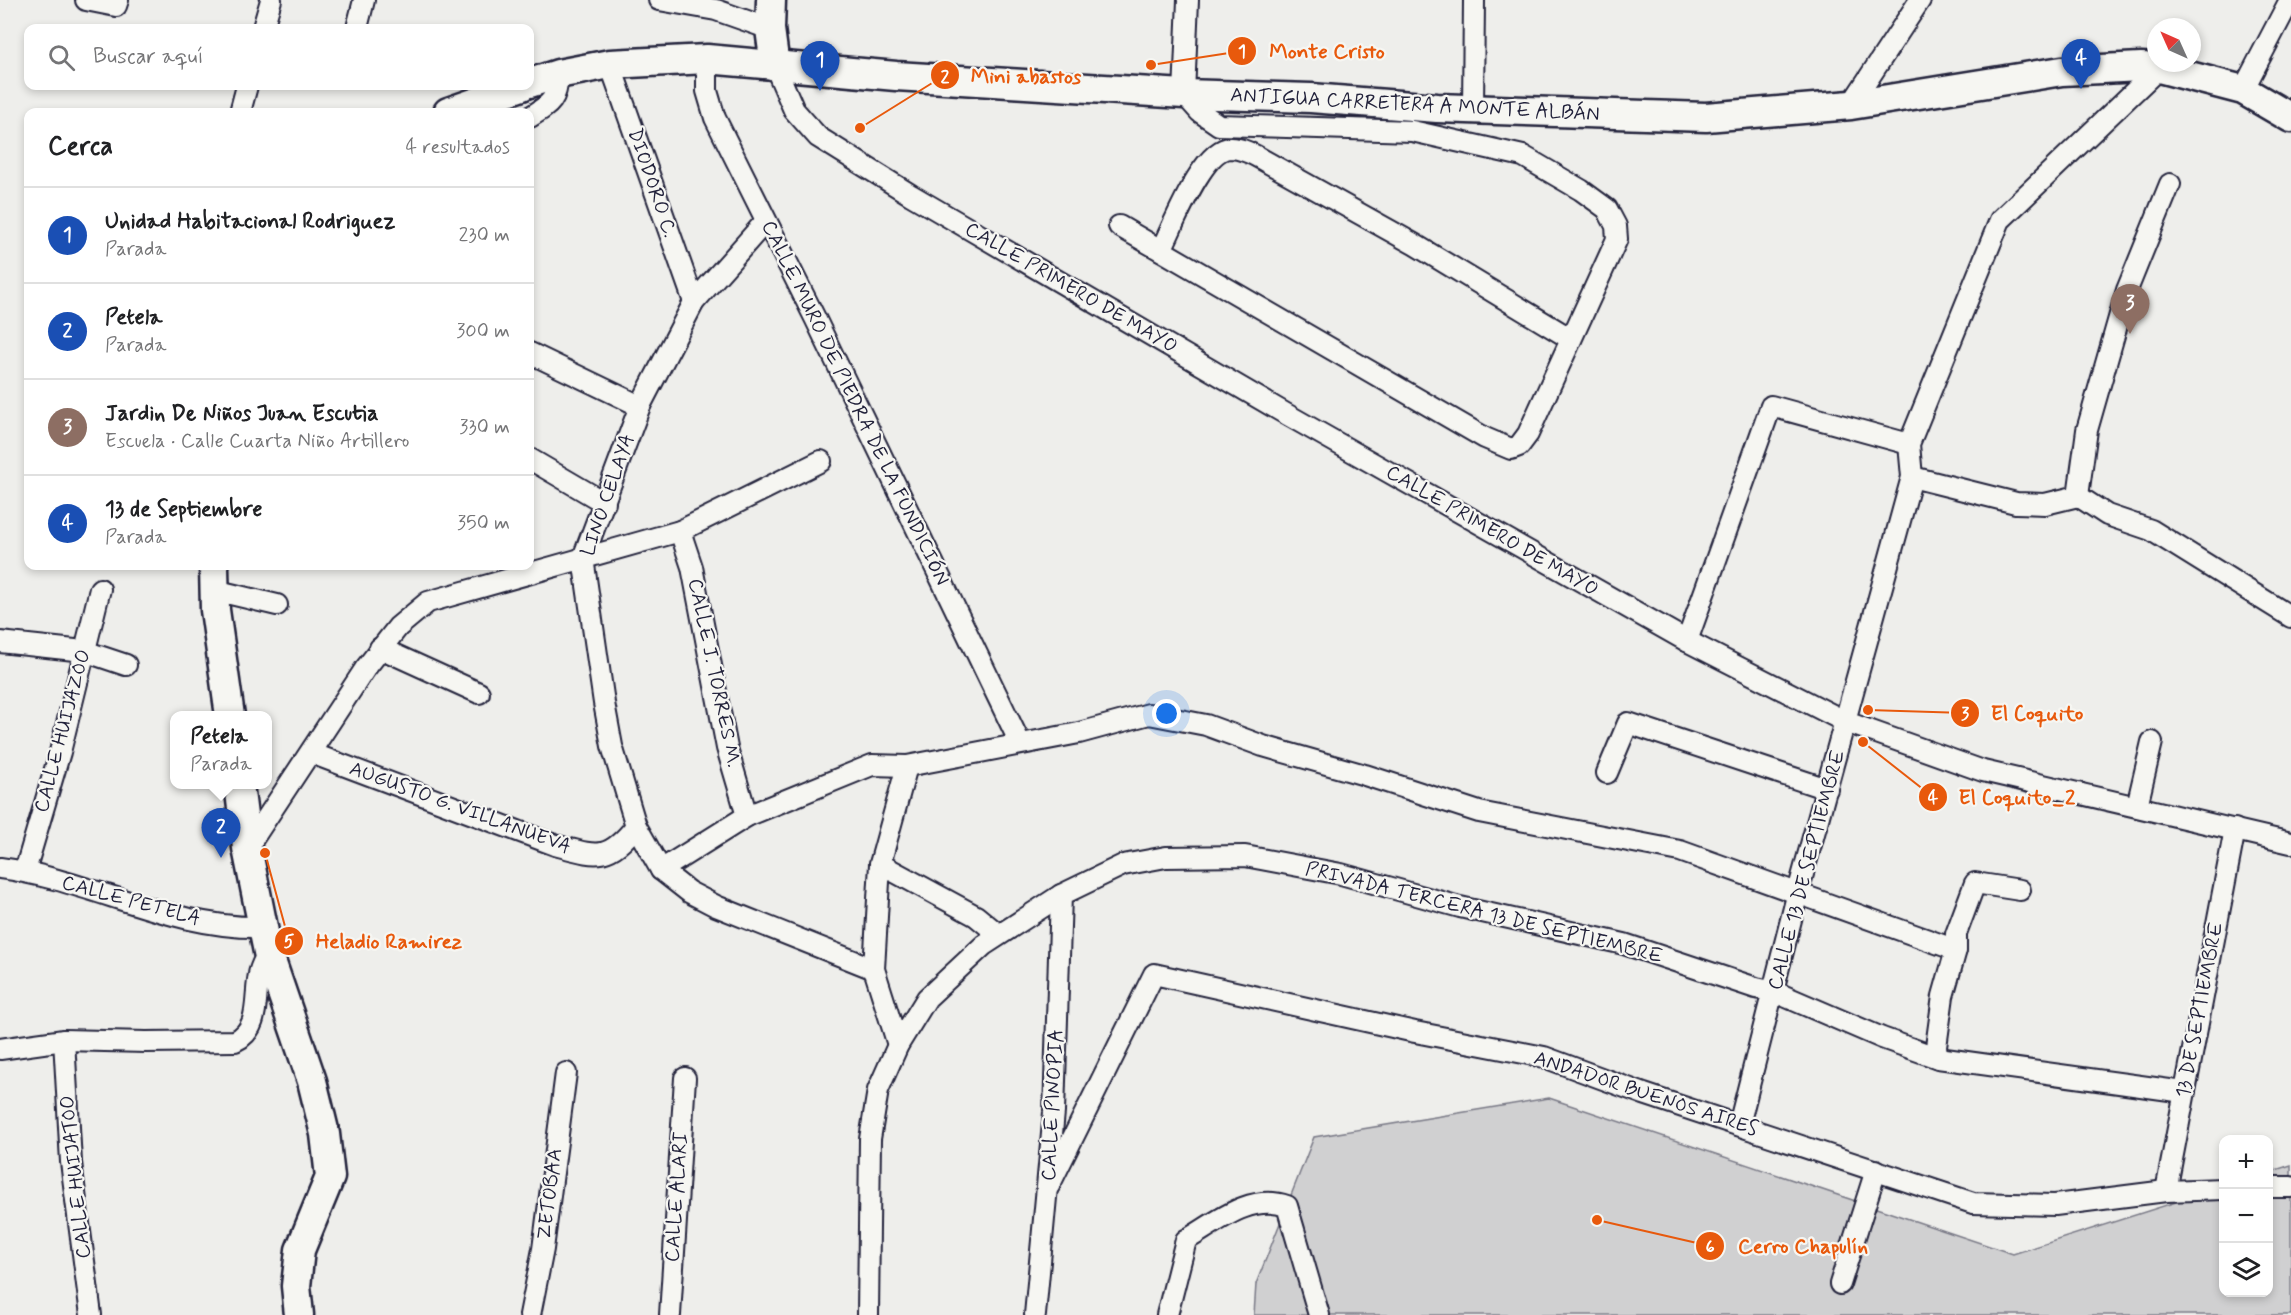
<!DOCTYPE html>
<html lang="es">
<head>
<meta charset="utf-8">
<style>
  :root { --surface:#fff; --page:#f6f6f6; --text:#202124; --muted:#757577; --line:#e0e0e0; --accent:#d1495b }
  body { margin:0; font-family:Mynerve,sans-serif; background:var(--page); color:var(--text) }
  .controls { position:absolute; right:18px; bottom:18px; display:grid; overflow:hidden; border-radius:12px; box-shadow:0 3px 9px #0003 }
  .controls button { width:54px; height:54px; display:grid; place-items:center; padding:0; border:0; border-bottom:2px solid var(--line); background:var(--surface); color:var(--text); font:30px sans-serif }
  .compass { position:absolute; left:2147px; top:18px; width:54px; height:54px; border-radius:50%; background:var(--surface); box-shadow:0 3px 9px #0003; rotate:315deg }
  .you { position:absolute; left:1167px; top:714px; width:21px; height:21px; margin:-15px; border:4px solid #fff; border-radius:50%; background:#1a73e8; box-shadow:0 0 0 9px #1a73e833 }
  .badge { display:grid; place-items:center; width:39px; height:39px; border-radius:50%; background:var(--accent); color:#fff; font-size:20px; font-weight:700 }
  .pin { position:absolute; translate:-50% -50px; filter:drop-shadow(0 2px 3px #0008) }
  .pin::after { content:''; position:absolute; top:32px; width:21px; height:18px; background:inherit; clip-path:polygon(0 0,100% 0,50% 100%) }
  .popup { position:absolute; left:170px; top:711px; width:102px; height:78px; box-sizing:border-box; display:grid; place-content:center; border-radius:12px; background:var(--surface); filter:drop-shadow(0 2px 4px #0005); font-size:20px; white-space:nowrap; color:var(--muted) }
  .popup b { font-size:22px; color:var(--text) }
  .popup::after { content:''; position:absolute; left:50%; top:100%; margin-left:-12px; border:12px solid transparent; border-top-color:var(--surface) }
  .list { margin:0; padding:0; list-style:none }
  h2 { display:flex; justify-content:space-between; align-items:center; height:78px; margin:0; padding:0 24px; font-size:26px }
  h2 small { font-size:20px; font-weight:400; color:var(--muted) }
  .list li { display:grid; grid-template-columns:39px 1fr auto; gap:18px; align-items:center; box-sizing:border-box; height:96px; padding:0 24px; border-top:2px solid var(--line) }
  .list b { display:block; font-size:22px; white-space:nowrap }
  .list p { margin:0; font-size:20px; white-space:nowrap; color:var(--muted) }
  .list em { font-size:20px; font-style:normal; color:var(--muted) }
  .icon { flex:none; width:33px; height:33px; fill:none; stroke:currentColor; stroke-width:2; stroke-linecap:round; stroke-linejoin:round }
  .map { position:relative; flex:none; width:2291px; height:1315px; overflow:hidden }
  .search { position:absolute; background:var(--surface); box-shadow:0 3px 9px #0003; left:24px; top:24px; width:510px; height:66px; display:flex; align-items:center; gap:15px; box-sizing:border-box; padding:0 21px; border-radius:12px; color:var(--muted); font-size:22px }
  .panel { position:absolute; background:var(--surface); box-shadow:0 3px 9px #0003; left:24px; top:108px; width:510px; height:462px; border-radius:12px }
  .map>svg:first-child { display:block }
</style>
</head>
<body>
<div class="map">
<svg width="2291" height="1315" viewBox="0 0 2291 1315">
  <rect width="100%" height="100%" fill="#eeeeeb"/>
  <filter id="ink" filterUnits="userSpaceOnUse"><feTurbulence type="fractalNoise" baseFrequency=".0167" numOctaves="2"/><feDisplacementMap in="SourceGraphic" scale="12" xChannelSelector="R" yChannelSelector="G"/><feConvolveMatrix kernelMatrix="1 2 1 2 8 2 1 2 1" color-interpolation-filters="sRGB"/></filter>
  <g filter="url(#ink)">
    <path fill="#d0d0d1" stroke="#797986" stroke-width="1.5" d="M1549,1098L2013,1254L2223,1187L2224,1292H2268L2269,1172L2291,1165V1315H1254L1256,1284L1314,1137Z"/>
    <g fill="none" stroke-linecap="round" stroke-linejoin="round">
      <g stroke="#22223b" stroke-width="24">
        <g id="street">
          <path d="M86,0L116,6L118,0"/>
          <path d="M659,0L716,10L770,29"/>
          <path d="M263,28L271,0"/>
          <path d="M357,28L364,0"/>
          <path d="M707,59V91L715,118L815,318L1020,743"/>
          <path d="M610,64L694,302"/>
          <path d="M775,66L794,110L818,137L911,195L1286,414L1687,641L1846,722L1983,771L2291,843"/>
          <path d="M2243,90L2290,0"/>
          <path d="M1851,105L1920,0"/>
          <path d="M1473,109L1474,0"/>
          <path d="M240,112L247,86"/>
          <path d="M530,117C551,104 557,100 558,74"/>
          <path d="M765,222L694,302L640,406L583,558L604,703L612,746L636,826L661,870L689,892L716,906L874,969"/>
          <path d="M1119,226L1485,438L1511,449L1519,446L1528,434L1617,239L1616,226L1607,209L1581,190L1523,156L1412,131L1219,125L1200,112L1184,94L1188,0"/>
          <path d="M1161,250C1173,227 1202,149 1230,148C1243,148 1255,155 1265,161L1414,244L1571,339"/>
          <path d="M530,353L640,406"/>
          <path d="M530,459L605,503"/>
          <path d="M1912,477L2016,503L2045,504L2078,496L2107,515L2151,530L2291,617"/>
          <path d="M2078,496L2087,430L2127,290L2170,184"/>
          <path d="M680,531L692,567L727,748L747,816"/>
          <path d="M214,590L277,605"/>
          <path d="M1687,641L1771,406L1909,444"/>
          <path d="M0,642L84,651L126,665"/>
          <path d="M380,648L479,693"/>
          <path d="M311,753L555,845C597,856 607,862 636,826"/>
          <path d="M1607,773L1628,723L1827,789"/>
          <path d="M2137,806L2152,742"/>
          <path d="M247,848L365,669L398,627L428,602L680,531L821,461"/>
          <path d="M880,864L976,916L998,934"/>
          <path d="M0,868C89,879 173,930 264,927"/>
          <path d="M661,870L747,816L872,765L907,766L1079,733L1149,714L1206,725L1263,746L1365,775L1479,812L1680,851L1956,950"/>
          <path d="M25,871L60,752L100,589"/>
          <path d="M64,1040L71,1162L91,1315"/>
          <path d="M898,1045L874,969L880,864L907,766"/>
          <path d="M0,1049L64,1040L146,1042L235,1041C261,1029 254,997 259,974C260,967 265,959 268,952"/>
          <path d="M1938,1058L1936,1047L1943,996L1956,950V934L1975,883L2020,890"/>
          <path d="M1739,1125L1798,892L1912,477L1909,444L2000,220L2159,68"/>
          <path d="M1049,1186L1154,974L1415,1032L1544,1057L1644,1094L1973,1203L2055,1205L2166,1191L2224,1189"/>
          <path d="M2268,1187H2291"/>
          <path d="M2166,1191L2235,829"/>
          <path d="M1840,1284L1876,1170"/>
          <path d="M530,1315L543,1249L566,1073"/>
          <path d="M670,1315L685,1078"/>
          <path d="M868,1315L870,1139L878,1090L898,1045L927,998L984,945L1061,895L1123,865L1166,857L1245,856L1341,874L1460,907L1624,944L1756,988L1775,992L1882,1038L1938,1058L2184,1092"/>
          <path d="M1035,1315L1054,1112L1061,895"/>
          <path d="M1167,1315L1186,1240C1217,1222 1250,1193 1287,1206L1319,1315"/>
        </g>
      </g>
      <g stroke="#22223b" stroke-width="33">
        <g id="secondary">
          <path d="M771,0L770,29L775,66"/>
          <path d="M530,83L558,74L610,64L707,59L896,76L1184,94L1311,98L1437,108L1706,117L1851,105L2062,71L2141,67L2159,68L2243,90L2291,118"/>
          <path d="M448,112L522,86"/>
          <path d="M214,566L215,610L230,716"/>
          <path d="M239,784L247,848L268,952L312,1081L325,1134L330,1177L300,1250L296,1286L299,1315"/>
        </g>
      </g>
      <use href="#street" stroke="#f6f6f2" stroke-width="20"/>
      <use href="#secondary" stroke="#f6f6f2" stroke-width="28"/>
    </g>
  </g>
  <g text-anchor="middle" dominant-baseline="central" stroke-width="4.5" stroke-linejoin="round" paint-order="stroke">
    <g font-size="20" fill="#22223b" stroke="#f6f6f2">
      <text transform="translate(1415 105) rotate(3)">ANTIGUA CARRETERA A MONTE ALBÁN</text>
      <text transform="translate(652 183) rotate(71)">DIODORO C.</text>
      <text transform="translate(1071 288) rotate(30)">CALLE PRIMERO DE MAYO</text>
      <text transform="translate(855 403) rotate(64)">CALLE MURO DE PIEDRA DE LA FUNDICIÓN</text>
      <text transform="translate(608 495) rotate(-71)">LINO CELAYA</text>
      <text transform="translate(1492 531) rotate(30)">CALLE PRIMERO DE MAYO</text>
      <text transform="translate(714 673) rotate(78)">CALLE J. TORRES M.</text>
      <text transform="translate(63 731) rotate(-75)">CALLE HUIJAZOO</text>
      <text transform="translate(460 808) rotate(20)">AUGUSTO G. VILLANUEVA</text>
      <text transform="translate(1807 870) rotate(-75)">CALLE 13 DE SEPTIEMBRE</text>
      <text transform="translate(131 901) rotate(15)">CALLE PETELA</text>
      <text transform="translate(1484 913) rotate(14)">PRIVADA TERCERA 13 DE SEPTIEMBRE</text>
      <text transform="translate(2200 1010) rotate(-79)">13 DE SEPTIEMBRE</text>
      <text transform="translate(1646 1094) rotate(18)">ANDADOR BUENOS AIRES</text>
      <text transform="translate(1053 1105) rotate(-87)">CALLE PINOPIA</text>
      <text transform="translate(76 1177) rotate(-96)">CALLE HUIJATOO</text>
      <text transform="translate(550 1194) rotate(-83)">ZETOBAA</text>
      <text transform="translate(677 1197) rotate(-86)">CALLE ALARI</text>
    </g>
  </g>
  <path fill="none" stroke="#e8590c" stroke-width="2" d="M1151 65L1242 51M860 128L945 75M1868 710L1965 713M1863 742L1933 797M265 853L289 941M1597 1220L1710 1246"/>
  <g fill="#e8590c" stroke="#f6f6f2" stroke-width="2">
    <circle cx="1151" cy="65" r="6"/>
    <circle cx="860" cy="128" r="6"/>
    <circle cx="1868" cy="710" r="6"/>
    <circle cx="1863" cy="742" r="6"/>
    <circle cx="265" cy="853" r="6"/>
    <circle cx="1597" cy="1220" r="6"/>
    <circle cx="1242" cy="51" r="15"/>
    <circle cx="945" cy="75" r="15"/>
    <circle cx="1965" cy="713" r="15"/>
    <circle cx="1933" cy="797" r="15"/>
    <circle cx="289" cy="941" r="15"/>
    <circle cx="1710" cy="1246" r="15"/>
  </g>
  <g font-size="18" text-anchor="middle" font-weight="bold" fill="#fff">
    <text x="1242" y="57">1</text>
    <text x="945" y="82">2</text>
    <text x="1965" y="719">3</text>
    <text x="1933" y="803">4</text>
    <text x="289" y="947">5</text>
    <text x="1710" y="1252">6</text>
  </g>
  <g font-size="21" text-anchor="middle" font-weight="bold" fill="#e8590c" stroke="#f6f6f2" stroke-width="4.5" stroke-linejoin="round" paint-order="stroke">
    <text x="1327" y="58">Monte Cristo</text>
    <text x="1026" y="83">Mini abastos</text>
    <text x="2037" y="720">El Coquito</text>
    <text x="2017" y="804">El Coquito_2</text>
    <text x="389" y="948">Heladio Ramirez</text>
    <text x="1803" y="1253">Cerro Chapulín</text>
  </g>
</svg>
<div class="controls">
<button>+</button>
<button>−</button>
<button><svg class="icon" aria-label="layers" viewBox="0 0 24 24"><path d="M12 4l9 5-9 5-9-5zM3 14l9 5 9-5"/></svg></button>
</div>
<svg class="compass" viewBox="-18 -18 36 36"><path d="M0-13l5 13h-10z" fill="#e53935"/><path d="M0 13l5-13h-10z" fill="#757577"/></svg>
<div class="you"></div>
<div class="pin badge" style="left:820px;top:91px;background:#1a4fb4">1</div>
<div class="pin badge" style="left:221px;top:858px;background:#1a4fb4">2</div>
<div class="popup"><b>Petela</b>Parada</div>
<div class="pin badge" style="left:2130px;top:334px;background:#8d6e63">3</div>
<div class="pin badge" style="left:2081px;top:89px;background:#1a4fb4">4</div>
<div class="search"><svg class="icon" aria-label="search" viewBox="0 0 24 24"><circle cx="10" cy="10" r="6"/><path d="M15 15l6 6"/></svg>Buscar aquí</div>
<section class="panel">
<h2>Cerca<small>4 resultados</small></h2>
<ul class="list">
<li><span class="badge" style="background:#1a4fb4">1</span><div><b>Unidad Habitacional Rodriguez</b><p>Parada</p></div><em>230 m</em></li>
<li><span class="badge" style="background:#1a4fb4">2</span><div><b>Petela</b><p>Parada</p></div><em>300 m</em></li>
<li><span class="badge" style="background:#8d6e63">3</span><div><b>Jardin De Niños Juan Escutia</b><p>Escuela · Calle Cuarta Niño Artillero</p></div><em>330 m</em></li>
<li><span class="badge" style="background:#1a4fb4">4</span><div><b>13 de Septiembre</b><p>Parada</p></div><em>350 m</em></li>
</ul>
</section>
</div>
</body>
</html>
